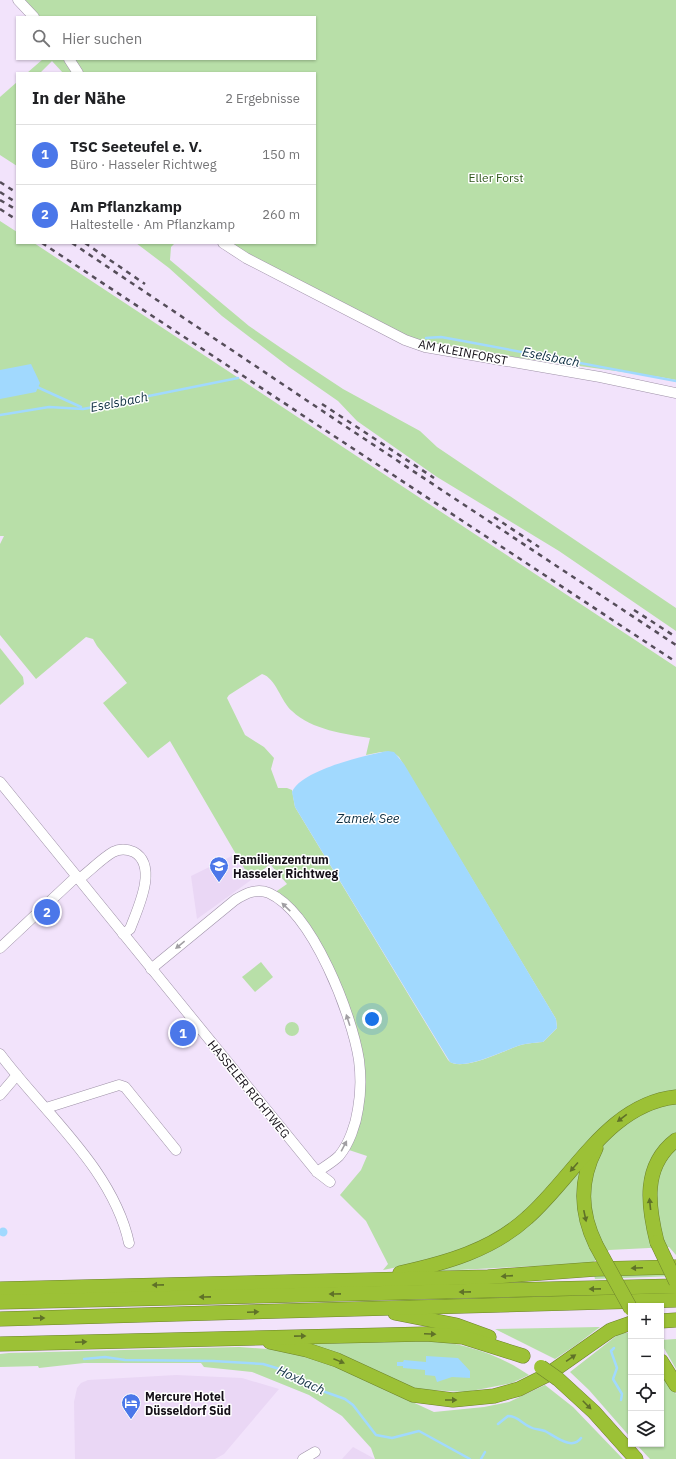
<!DOCTYPE html>
<html lang="de">
<head>
<meta charset="utf-8">
<style>
  :root { --surface:#fff; --page:#f2f2f2; --text:#202124; --muted:#757577; --line:#e0e0e0; --accent:#4b77e9 }
  body { margin:0; font-family:"IBM Plex Sans",sans-serif; background:var(--page); color:var(--text) }
  .controls { position:absolute; right:12px; bottom:12px; display:grid; overflow:hidden; border-radius:0px; box-shadow:0 1px 3px #0004 }
  .controls button { width:36px; height:36px; display:grid; place-items:center; padding:0; border:0; border-bottom:1px solid var(--line); background:var(--surface); color:var(--text); font:20px sans-serif }
  .you { position:absolute; left:372px; top:1019px; width:14px; height:14px; margin:-10px; border:3px solid #fff; border-radius:50%; background:#1a73e8; box-shadow:0 0 0 6px #1a73e833 }
  .badge { display:grid; place-items:center; width:26px; height:26px; border-radius:50%; background:var(--accent); color:#fff; font-size:13px; font-weight:700 }
  .pin { position:absolute; translate:-50% -50%; border:2px solid #fff; box-shadow:0 1px 4px #0006 }
  .list { margin:0; padding:0; list-style:none }
  h2 { display:flex; justify-content:space-between; align-items:center; height:52px; margin:0; padding:0 16px; font-size:17px }
  h2 small { font-size:13px; font-weight:400; color:var(--muted) }
  .list li { display:grid; grid-template-columns:26px 1fr auto; gap:12px; align-items:center; box-sizing:border-box; height:60px; padding:0 16px; border-top:1px solid var(--line) }
  .list b { display:block; font-size:15px; white-space:nowrap }
  .list p { margin:0; font-size:13px; white-space:nowrap; color:var(--muted) }
  .list em { font-size:13px; font-style:normal; color:var(--muted) }
  .icon { flex:none; width:22px; height:22px; fill:none; stroke:currentColor; stroke-width:2; stroke-linecap:round; stroke-linejoin:round }
  .map { position:relative; flex:none; width:676px; height:1459px; overflow:hidden }
  .search { position:absolute; background:var(--surface); box-shadow:0 1px 3px #0004; left:16px; top:16px; width:300px; height:44px; display:flex; align-items:center; gap:10px; box-sizing:border-box; padding:0 14px; border-radius:0px; color:var(--muted); font-size:15px }
  .panel { position:absolute; background:var(--surface); box-shadow:0 1px 3px #0004; left:16px; top:72px; width:300px; height:172px; border-radius:0px }
  .map>svg:first-child { display:block }
</style>
</head>
<body>
<div class="map">
<svg width="676" height="1459" viewBox="0 0 676 1459">
  <rect width="100%" height="100%" fill="#f2e3fb"/>
  <g fill="#ead7f5">
    <path d="M236,854L251,880L197,919L191,876Z"/>
    <path d="M176,1375L242,1378L279,1389L224,1454L215,1459H75L74,1402L77,1388L81,1383L88,1380Z"/>
    <path d="M353,1447L375,1459H342Z"/>
  </g>
  <g fill="#b8dfa8" fill-rule="evenodd">
    <path d="M21,0H676V380L660,377L425,345L226,243H315V73H80L71,59H315V17H37Z"/>
    <path d="M43,59H63L72,73H63L52,61L40,73H27Z"/>
    <path d="M17,82V166L0,155V97Z"/>
    <path d="M0,221L17,232V243H34L676,667V1255L669,1247L609,1250L592,1263L439,1271L433,1260L383,1270L388,1264L366,1221L340,1195L361,1170L367,1156L346,1149L358,1117L360,1060L316,940L274,893L287,884L270,864L251,880L170,741L148,758L103,703L127,683L97,646L93,639L86,637L36,679L0,635V544L4,536H0ZM262,674C276,678 281,702 292,711C312,730 345,734 370,738L366,755C378,753 390,748 399,757L556,1019L557,1028L543,1042C533,1043 524,1043 515,1047C502,1052 459,1073 448,1060L295,807L292,790L287,788H278L271,769L274,758L264,747L245,735L227,698L229,695Z"/>
    <path d="M136,243H175L171,247L170,260L249,326L281,348L343,389L420,431L437,447L676,608V631L559,551L437,477L357,421L338,401L289,367L222,316L169,268Z"/>
    <path d="M0,648L23,677L24,684L0,705Z"/>
    <path d="M261,962L273,977L255,992L242,977Z"/>
    <circle cx="292" cy="1029" r="7"/>
    <path d="M676,1273V1276L595,1279L594,1275Z"/>
    <path d="M600,1327L576,1345L555,1359L495,1329Z"/>
    <path d="M620,1333H631V1438L589,1390L570,1372Z"/>
    <path d="M676,1339V1369L661,1343V1340Z"/>
    <path d="M422,1340C461,1342 497,1353 529,1375L512,1383L466,1392L411,1389L304,1344Z"/>
    <path d="M239,1347L281,1350L328,1363L434,1412L484,1407L509,1402L545,1385L573,1407L623,1459H375L371,1448L342,1416L309,1395L252,1372L204,1367L201,1363H84L39,1368L38,1366L0,1367V1354L9,1353Z"/>
    <path d="M661,1369L676,1394V1459H650L636,1444H661Z"/>
  </g>
  <g fill="#a1d9fe">
    <path d="M31,364L40,383L36,392L0,399V370Z"/>
    <path d="M388,751L394,752L404,764L556,1019L557,1028L543,1042C533,1043 524,1043 515,1047C501,1052 464,1070 450,1062L295,807L292,792C301,770 366,755 388,751Z"/>
    <circle cx="3" cy="1232" r="4.5"/>
    <path d="M426,1356L458,1358L470,1371V1378L452,1377L437,1382L435,1376L425,1375V1370L403,1368V1366H397V1362H403L404,1360L426,1362Z"/>
  </g>
  <g fill="none" stroke-linecap="round" stroke-linejoin="round">
    <g stroke="#a1d9fe" stroke-width="2.5">
      <path d="M426,338L441,337L463,341L676,381"/>
      <path d="M37,387L81,407"/>
      <path d="M0,415L49,407L83,409L99,406L238,378"/>
      <path d="M614,1348L611,1351L617,1368L613,1379L622,1394L621,1400"/>
      <path d="M84,1359L105,1357L125,1360L213,1361L263,1364L283,1370L314,1388L345,1399L353,1405L376,1435L392,1438L419,1431L470,1459"/>
      <path d="M498,1424L508,1416C518,1416 521,1423 530,1427C535,1430 540,1429 545,1431C555,1436 572,1451 581,1438"/>
      <path d="M481,1459L485,1452"/>
    </g>
    <g stroke="#9e91a7" stroke-width="11">
      <g id="minor">
        <path d="M18,0L34,17"/>
        <path d="M69,59L78,73"/>
        <path d="M223,243L246,258L405,340L425,347L600,377L676,393"/>
        <path d="M0,782L317,1172L330,1182"/>
        <path d="M79,879C90,871 101,859 113,852C119,849 127,849 134,852C159,866 137,910 130,929L123,934"/>
        <path d="M0,948L77,876"/>
        <path d="M151,969L235,900C246,893 257,888 269,893C313,913 352,1015 359,1060C361,1076 361,1093 358,1109C356,1124 349,1144 339,1156C333,1162 324,1167 317,1172"/>
        <path d="M0,1054C44,1113 113,1169 129,1243"/>
        <path d="M0,1095L17,1075"/>
        <path d="M46,1108L119,1085L125,1087L176,1150"/>
        <path d="M303,1459L315,1452"/>
      </g>
    </g>
    <g stroke="#6d832c" stroke-width="15">
      <g id="highway">
        <path d="M657,1242C648,1206 642,1166 676,1140"/>
        <path d="M596,1245C580,1212 579,1181 596,1148"/>
        <path d="M400,1273C446,1263 492,1250 527,1218C574,1177 608,1104 676,1097"/>
        <path d="M0,1289L488,1277L596,1269L676,1267"/>
        <path d="M0,1302L676,1286"/>
        <path d="M395,1313L456,1325L489,1337"/>
        <path d="M0,1319L676,1300"/>
        <path d="M661,1321L676,1320"/>
        <path d="M270,1342L307,1350L337,1360L413,1395L453,1400L494,1396L519,1389L547,1375L611,1330L631,1323"/>
        <path d="M0,1344L426,1334L463,1337L523,1356"/>
        <path d="M661,1361L676,1385"/>
        <path d="M558,1379L594,1412L636,1459"/>
      </g>
    </g>
    <use href="#minor" stroke="#fff" stroke-width="10"/>
    <use href="#highway" stroke="#9cc136" stroke-width="14"/>
    <g stroke="#554d59" stroke-width="2.5" stroke-dasharray="5 5" stroke-linecap="butt">
      <path d="M0,182L17,193"/>
      <path d="M0,192L17,203"/>
      <path d="M0,200L17,210"/>
      <path d="M0,209L17,220"/>
      <path d="M42,243L676,662"/>
      <path d="M72,243L339,422L676,645"/>
      <path d="M85,243L145,284"/>
      <path d="M322,404L434,478"/>
      <path d="M494,517L539,547"/>
      <path d="M634,610L676,637"/>
    </g>
    <g stroke="#6d832c" stroke-width="15" stroke-linecap="butt">
      <g id="highway-bridge">
        <path d="M657,1242L676,1282"/>
        <path d="M596,1245L631,1309"/>
        <path d="M541,1367L558,1379"/>
      </g>
    </g>
    <use href="#highway-bridge" stroke="#9cc136" stroke-width="14"/>
  </g>
  <defs><path id="oneway-solid" d="M-6-.8H1V-3.2L6.5 0L1 3.2V.8H-6Z"/></defs>
  <g fill="#a19fa3">
    <use href="#oneway-solid" transform="translate(286 907) rotate(-136)"/>
    <use href="#oneway-solid" transform="translate(180 945) rotate(141)"/>
    <use href="#oneway-solid" transform="translate(348 1020) rotate(-108)"/>
    <use href="#oneway-solid" transform="translate(344 1146) rotate(-62)"/>
  </g>
  <g fill="#5f7128">
    <use href="#oneway-solid" transform="translate(622 1118) rotate(143)"/>
    <use href="#oneway-solid" transform="translate(574 1167) rotate(131)"/>
    <use href="#oneway-solid" transform="translate(650 1204) rotate(-96)"/>
    <use href="#oneway-solid" transform="translate(585 1216) rotate(78)"/>
    <use href="#oneway-solid" transform="translate(637 1268) rotate(178)"/>
    <use href="#oneway-solid" transform="translate(507 1276) rotate(176)"/>
    <use href="#oneway-solid" transform="translate(158 1285) rotate(179)"/>
    <use href="#oneway-solid" transform="translate(595 1289) rotate(179)"/>
    <use href="#oneway-solid" transform="translate(465 1292) rotate(179)"/>
    <use href="#oneway-solid" transform="translate(335 1294) rotate(179)"/>
    <use href="#oneway-solid" transform="translate(205 1297) rotate(179)"/>
    <use href="#oneway-solid" transform="translate(253 1312) rotate(-2)"/>
    <use href="#oneway-solid" transform="translate(39 1318) rotate(-1)"/>
    <use href="#oneway-solid" transform="translate(430 1334) rotate(2)"/>
    <use href="#oneway-solid" transform="translate(300 1336) rotate(-1)"/>
    <use href="#oneway-solid" transform="translate(81 1342) rotate(-2)"/>
    <use href="#oneway-solid" transform="translate(571 1358) rotate(-35)"/>
    <use href="#oneway-solid" transform="translate(339 1361) rotate(22)"/>
    <use href="#oneway-solid" transform="translate(451 1400)"/>
    <use href="#oneway-solid" transform="translate(587 1405) rotate(45)"/>
  </g>
  <defs>
    <g id="school-pin" transform="scale(1)"><path d="M0 17L-7.5 6A9.5 9.5 0 1 1 7.5 6Z" fill="#4b77e9" stroke="#fff"/><path d="M0-5L7-2L0 1L-7-2ZM-4 1L0 2.5L4 1V4Q0 6-4 4Z" fill="#fff"/></g>
    <g id="hotel-pin" transform="scale(1)"><path d="M0 17L-7.5 6A9.5 9.5 0 1 1 7.5 6Z" fill="#4b77e9" stroke="#fff"/><path d="M-6-4.5h1.5V1H6V5H4.5V3h-9V5H-6ZM-4 0a1.8 1.8 0 1 1 3.6 0ZM.5 0V-2.5h3Q6-2.5 6 0Z" fill="#fff"/></g>
  </defs>
  <g fill-rule="evenodd">
    <use href="#school-pin" x="219" y="866"/>
    <use href="#hotel-pin" x="131" y="1403"/>
  </g>
  <g text-anchor="middle" dominant-baseline="central" stroke-width="3" stroke-linejoin="round" paint-order="stroke">
    <g font-size="12" fill="#2e571a" stroke="#fff">
      <text x="496" y="177">Eller Forst</text>
    </g>
    <g font-size="12" fill="#151018" stroke="#fff">
      <text transform="translate(463 352) rotate(11)">AM KLEINFORST</text>
      <text transform="translate(249 1089) rotate(51)">HASSELER RICHTWEG</text>
    </g>
    <g font-size="12" font-weight="bold" fill="#151018" stroke="#fff" text-anchor="start">
      <text x="233" y="859">Familienzentrum<tspan x="233" dy="14">Hasseler Richtweg</tspan></text>
      <text x="145" y="1396">Mercure Hotel<tspan x="145" dy="14">Düsseldorf Süd</tspan></text>
    </g>
    <g font-size="13" font-style="italic" fill="#0d2e41" stroke="#fff">
      <text transform="translate(551 357) rotate(11)">Eselsbach</text>
      <text transform="translate(119 402) rotate(-11)">Eselsbach</text>
      <text x="368" y="818">Zamek See</text>
      <text transform="translate(301 1380) rotate(25)">Hoxbach</text>
    </g>
  </g>
</svg>
<div class="controls">
<button>+</button>
<button>−</button>
<button><svg class="icon" aria-label="locate" viewBox="0 0 24 24"><circle cx="12" cy="12" r="6"/><path d="M12 2v4M12 18v4M2 12h4M18 12h4"/></svg></button>
<button><svg class="icon" aria-label="layers" viewBox="0 0 24 24"><path d="M12 4l9 5-9 5-9-5zM3 14l9 5 9-5"/></svg></button>
</div>
<div class="you"></div>
<div class="pin badge" style="left:183px;top:1033px">1</div>
<div class="pin badge" style="left:47px;top:912px">2</div>
<div class="search"><svg class="icon" aria-label="search" viewBox="0 0 24 24"><circle cx="10" cy="10" r="6"/><path d="M15 15l6 6"/></svg>Hier suchen</div>
<section class="panel">
<h2>In der Nähe<small>2 Ergebnisse</small></h2>
<ul class="list">
<li><span class="badge">1</span><div><b>TSC Seeteufel e. V.</b><p>Büro · Hasseler Richtweg</p></div><em>150 m</em></li>
<li><span class="badge">2</span><div><b>Am Pflanzkamp</b><p>Haltestelle · Am Pflanzkamp</p></div><em>260 m</em></li>
</ul>
</section>
</div>
</body>
</html>
